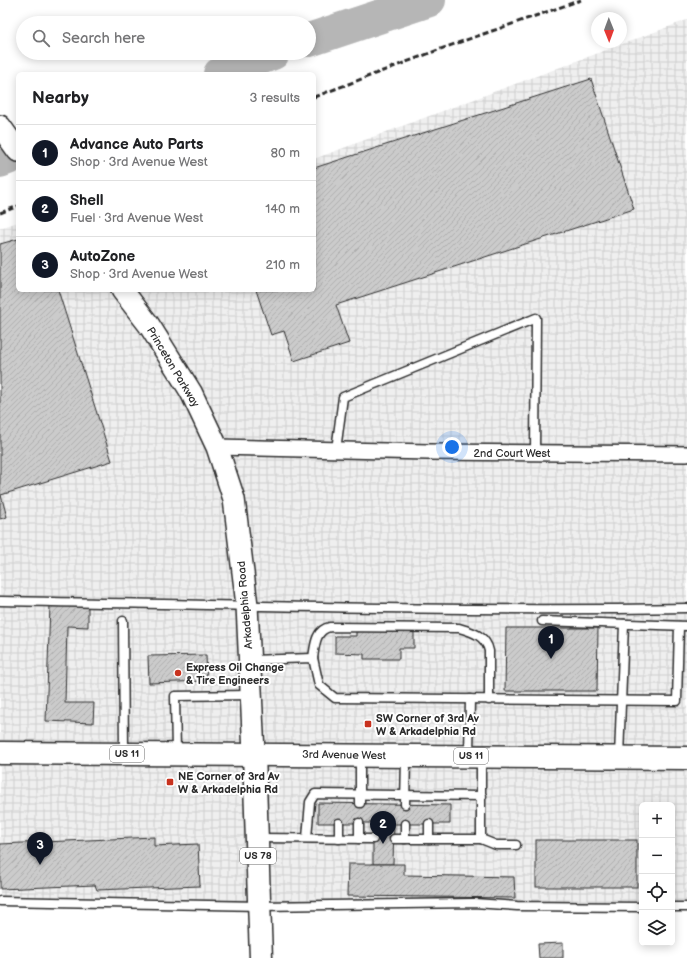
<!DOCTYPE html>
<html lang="en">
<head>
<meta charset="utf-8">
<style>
  :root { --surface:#fff; --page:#f2f2f2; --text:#202124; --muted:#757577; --line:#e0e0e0; --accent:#111827 }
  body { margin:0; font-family:"Balsamiq Sans",sans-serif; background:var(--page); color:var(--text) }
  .controls { position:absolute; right:12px; bottom:12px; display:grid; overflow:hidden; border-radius:6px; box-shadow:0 2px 10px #0003 }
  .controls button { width:36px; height:36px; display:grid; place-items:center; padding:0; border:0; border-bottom:1px solid var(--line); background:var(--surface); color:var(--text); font:20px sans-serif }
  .compass { position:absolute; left:591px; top:12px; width:36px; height:36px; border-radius:50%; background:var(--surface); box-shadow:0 2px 10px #0003; rotate:179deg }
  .you { position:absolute; left:452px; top:447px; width:14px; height:14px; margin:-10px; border:3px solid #fff; border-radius:50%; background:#1a73e8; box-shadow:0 0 0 6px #1a73e833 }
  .badge { display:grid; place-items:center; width:26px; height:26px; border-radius:50%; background:var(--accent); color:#fff; font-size:13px; font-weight:700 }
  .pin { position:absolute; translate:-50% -33px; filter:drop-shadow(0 1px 2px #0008) }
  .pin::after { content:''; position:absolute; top:21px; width:14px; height:12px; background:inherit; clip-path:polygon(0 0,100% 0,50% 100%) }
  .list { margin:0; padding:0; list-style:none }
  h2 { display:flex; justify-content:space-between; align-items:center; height:52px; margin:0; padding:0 16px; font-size:17px }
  h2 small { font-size:13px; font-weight:400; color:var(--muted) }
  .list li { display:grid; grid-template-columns:26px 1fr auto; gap:12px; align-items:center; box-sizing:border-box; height:56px; padding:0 16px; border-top:1px solid var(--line) }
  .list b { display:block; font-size:15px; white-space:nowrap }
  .list p { margin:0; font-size:13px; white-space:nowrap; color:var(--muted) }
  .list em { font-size:13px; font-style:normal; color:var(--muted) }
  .icon { flex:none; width:22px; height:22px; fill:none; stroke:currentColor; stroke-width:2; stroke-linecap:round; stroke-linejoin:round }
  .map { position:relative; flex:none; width:687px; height:958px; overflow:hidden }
  .search { position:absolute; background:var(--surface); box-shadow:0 2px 10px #0003; left:16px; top:16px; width:300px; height:44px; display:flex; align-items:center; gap:10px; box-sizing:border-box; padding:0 14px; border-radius:22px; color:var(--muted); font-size:15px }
  .panel { position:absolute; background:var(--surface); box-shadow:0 2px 10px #0003; left:16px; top:72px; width:300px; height:220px; border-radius:6px }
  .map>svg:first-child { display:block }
</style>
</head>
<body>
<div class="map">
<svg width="687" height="958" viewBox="0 0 687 958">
  <defs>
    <pattern id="industrial-grid" width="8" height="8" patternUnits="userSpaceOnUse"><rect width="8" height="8" fill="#efefef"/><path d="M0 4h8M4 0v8" fill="none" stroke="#cdcdcd"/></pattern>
    <pattern id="building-hatch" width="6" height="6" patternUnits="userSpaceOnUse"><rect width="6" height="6" fill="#cbcbcb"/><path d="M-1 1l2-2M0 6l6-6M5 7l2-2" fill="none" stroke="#aeaeae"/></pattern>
  </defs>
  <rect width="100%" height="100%" fill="#fff"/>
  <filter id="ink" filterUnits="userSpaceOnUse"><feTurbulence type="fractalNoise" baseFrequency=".025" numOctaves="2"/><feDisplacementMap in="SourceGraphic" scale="8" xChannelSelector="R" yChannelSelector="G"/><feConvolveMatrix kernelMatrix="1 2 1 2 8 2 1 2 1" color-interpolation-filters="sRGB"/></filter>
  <g filter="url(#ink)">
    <path fill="url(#industrial-grid)" d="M687,20V905H672V805H642V905L0,902V228L18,222V290H314V159Z"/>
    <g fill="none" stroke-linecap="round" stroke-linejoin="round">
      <g stroke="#b6b6b6" stroke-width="34">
        <path d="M309,40L429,0"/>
        <path d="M220,74L273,53"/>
        <path d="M0,161L18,154"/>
      </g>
    </g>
    <g fill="url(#building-hatch)" stroke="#2b2b2b">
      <path d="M591,79L634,209L336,305L349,343L294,361L284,331L271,335L256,290H314V168Z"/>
      <path d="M18,239V290H58L112,461L1,495L7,517L0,519V244Z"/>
      <path d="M50,605L88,606V627L67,626L65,703H94L93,723L46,721Z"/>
      <path d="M506,628H598L597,691H505Z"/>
      <path d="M356,631H414V648H399V659H364V654L335,653V636H356Z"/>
      <path d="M206,655L207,681L149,683L148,656Z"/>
      <path d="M318,803L450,805V824H394L393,864H373V823H318Z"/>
      <path d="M154,837V846L198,844L200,886L97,890L95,885L0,889V844Z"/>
      <rect x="536" y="840" width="101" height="47"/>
      <path d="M348,864H404V875L514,877L515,898L347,896Z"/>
      <path d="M563,943V958H539L538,944Z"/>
    </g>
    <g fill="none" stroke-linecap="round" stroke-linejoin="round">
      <g stroke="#2b2b2b" stroke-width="11">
        <g id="lane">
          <path d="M336,450L343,397L536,318L535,453"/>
          <path d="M0,601C229,605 458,612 687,608"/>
          <path d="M123,621L124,753"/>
          <path d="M542,621L687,626"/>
          <path d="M313,658C315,646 315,630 330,627L459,628C473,632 486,636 489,651V700"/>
          <path d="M250,660L313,658L319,685L335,698L677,701L679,626"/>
          <path d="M176,753L175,696L250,695"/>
          <path d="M469,755L470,699"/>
          <path d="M619,757L624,624"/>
          <path d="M360,803V756"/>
          <path d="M405,804L406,757"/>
          <path d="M339,823V839"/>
          <path d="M258,838L373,839"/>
          <path d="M307,838L310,802L315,794L482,796"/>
          <path d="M359,839V823"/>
          <path d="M394,839H481V757"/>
          <path d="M405,839V824"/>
          <path d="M429,839V824"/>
          <path d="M481,839L496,845H516"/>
          <path d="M0,901L260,906L474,903L517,906L642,907"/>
          <path d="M672,907H687"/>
        </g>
      </g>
      <g stroke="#2b2b2b" stroke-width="18">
        <path id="street" d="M217,447L428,452L687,454"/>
      </g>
      <g stroke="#2b2b2b" stroke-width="24">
        <g id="secondary">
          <path d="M0,126L18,151"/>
          <path d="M122,290L149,325L191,392L217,447L234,499L247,605L254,754"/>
        </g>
      </g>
      <g stroke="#2b2b2b" stroke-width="25">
        <g id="primary">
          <path d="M0,753L687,758"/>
          <path d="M254,754L261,958"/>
        </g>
      </g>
      <use href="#lane" stroke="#fff" stroke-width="8"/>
      <use href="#street" stroke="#fff" stroke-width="15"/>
      <use href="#secondary" stroke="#fff" stroke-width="21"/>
      <use href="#primary" stroke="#fff" stroke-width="22"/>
      <g stroke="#2b2b2b" stroke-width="3" stroke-dasharray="6 3" stroke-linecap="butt">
        <path d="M314,97L446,47L581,0"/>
        <path d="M0,213L18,206"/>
      </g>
    </g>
  </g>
  <g fill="#c8321e" stroke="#fff" stroke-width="1.5">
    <circle cx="178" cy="673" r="4"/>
    <rect x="364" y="720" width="8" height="8" rx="2"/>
    <rect x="166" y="778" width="8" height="8" rx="2"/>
  </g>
  <g text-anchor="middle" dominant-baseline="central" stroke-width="4" stroke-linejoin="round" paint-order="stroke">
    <g fill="#fff" stroke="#6b6b6b" stroke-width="1">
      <rect x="110" y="746" width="34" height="16" rx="3"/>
      <rect x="454" y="748" width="34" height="16" rx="3"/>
      <rect x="240" y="848" width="36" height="16" rx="3"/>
    </g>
    <g font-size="10" font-weight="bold" fill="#2b2b2b">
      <text x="127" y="754">US 11</text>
      <text x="471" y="756">US 11</text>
      <text x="258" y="856">US 78</text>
    </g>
    <g font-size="11" fill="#2b2b2b" stroke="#fff">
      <text transform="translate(173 367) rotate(59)">Princeton Parkway</text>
      <text x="512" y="453">2nd Court West</text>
      <text transform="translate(245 605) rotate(-95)">Arkadelphia Road</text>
      <text transform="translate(344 755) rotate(1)">3rd Avenue West</text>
    </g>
    <g font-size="11" font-weight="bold" fill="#2b2b2b" stroke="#fff" text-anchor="start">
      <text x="186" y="667">Express Oil Change<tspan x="186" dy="13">&amp; Tire Engineers</tspan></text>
      <text x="376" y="718">SW Corner of 3rd Av<tspan x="376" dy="13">W &amp; Arkadelphia Rd</tspan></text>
      <text x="178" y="776">NE Corner of 3rd Av<tspan x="178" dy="13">W &amp; Arkadelphia Rd</tspan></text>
    </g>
  </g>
</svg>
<div class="controls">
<button>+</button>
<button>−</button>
<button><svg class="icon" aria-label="locate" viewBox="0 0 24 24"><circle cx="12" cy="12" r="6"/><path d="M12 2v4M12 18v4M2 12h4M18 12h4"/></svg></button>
<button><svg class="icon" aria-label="layers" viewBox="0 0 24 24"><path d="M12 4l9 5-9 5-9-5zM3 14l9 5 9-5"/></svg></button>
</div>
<svg class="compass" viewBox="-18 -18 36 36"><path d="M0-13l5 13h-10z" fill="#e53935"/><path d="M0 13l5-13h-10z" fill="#757577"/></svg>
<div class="you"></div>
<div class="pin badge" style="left:551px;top:659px">1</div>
<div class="pin badge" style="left:383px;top:844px">2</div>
<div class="pin badge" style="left:40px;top:865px">3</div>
<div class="search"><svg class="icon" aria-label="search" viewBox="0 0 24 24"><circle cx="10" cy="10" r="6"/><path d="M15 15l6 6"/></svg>Search here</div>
<section class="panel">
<h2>Nearby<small>3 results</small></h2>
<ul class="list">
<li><span class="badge">1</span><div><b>Advance Auto Parts</b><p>Shop · 3rd Avenue West</p></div><em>80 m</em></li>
<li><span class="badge">2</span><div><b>Shell</b><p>Fuel · 3rd Avenue West</p></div><em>140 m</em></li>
<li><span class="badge">3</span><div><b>AutoZone</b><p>Shop · 3rd Avenue West</p></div><em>210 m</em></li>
</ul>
</section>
</div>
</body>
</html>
